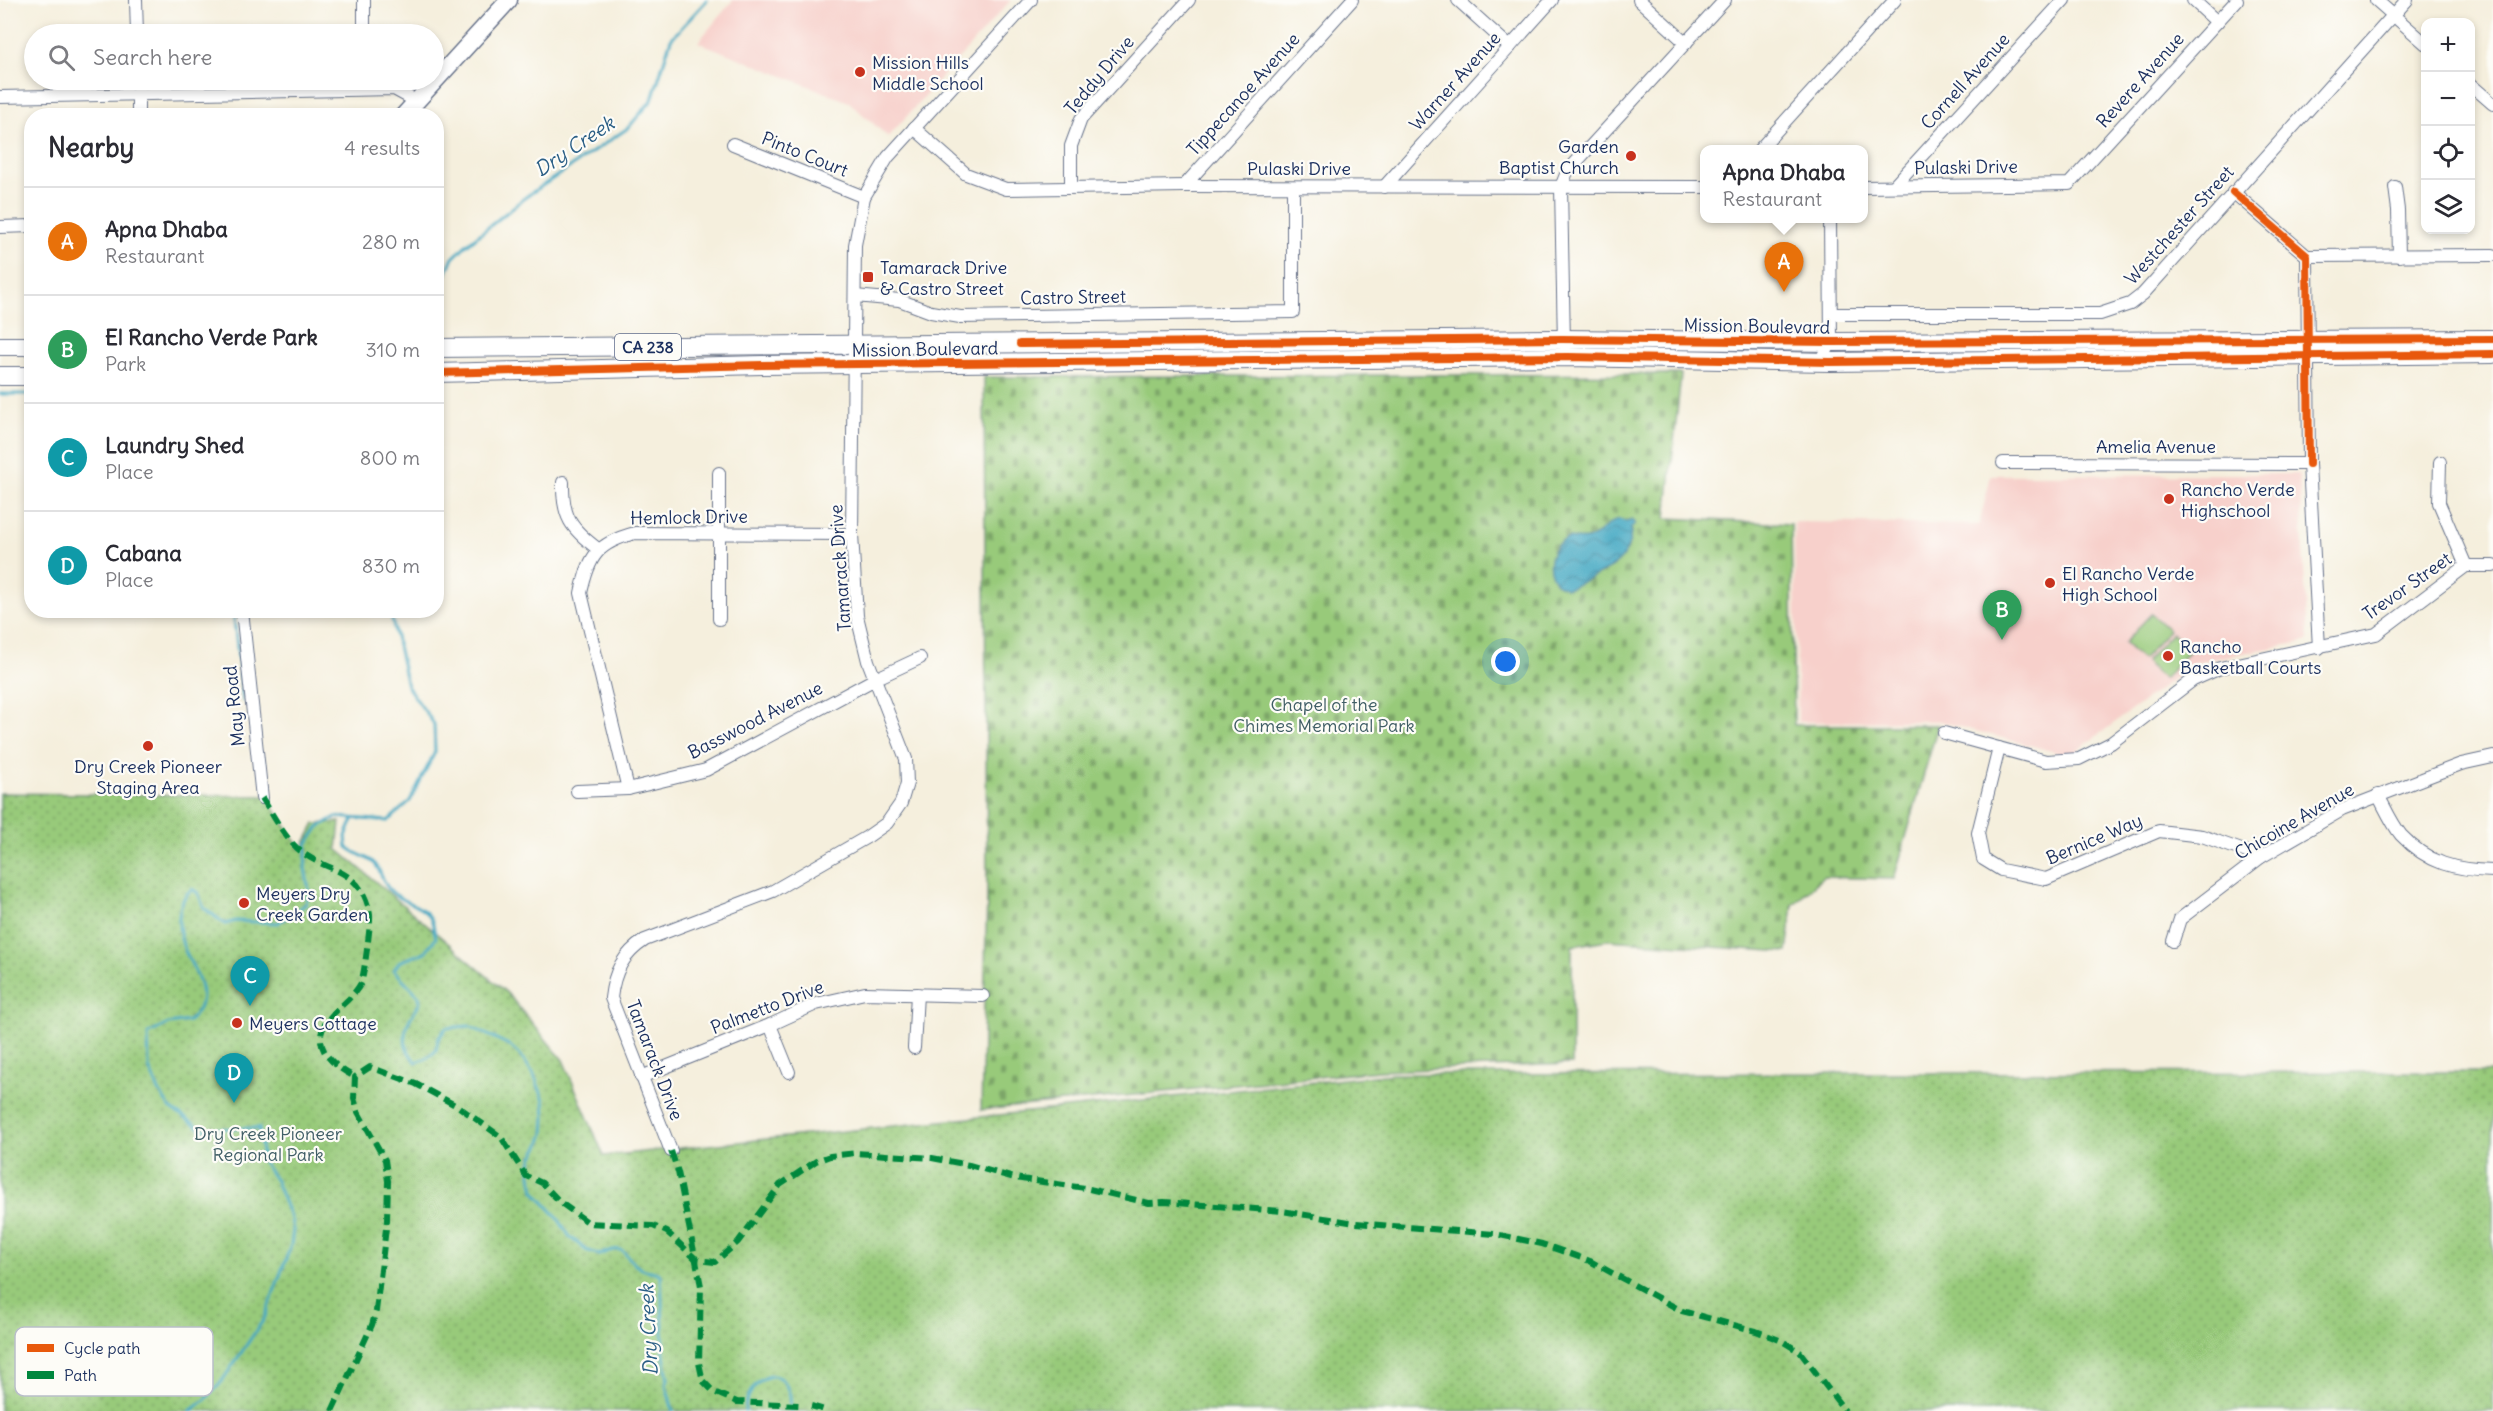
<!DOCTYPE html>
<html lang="en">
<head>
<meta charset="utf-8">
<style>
  :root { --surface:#fff; --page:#f7f7f7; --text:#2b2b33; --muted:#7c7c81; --line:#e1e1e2; --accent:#0b8043 }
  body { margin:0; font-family:Delius,sans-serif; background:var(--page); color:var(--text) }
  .controls { position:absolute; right:18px; top:18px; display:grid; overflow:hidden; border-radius:12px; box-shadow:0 3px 9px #0003 }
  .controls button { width:54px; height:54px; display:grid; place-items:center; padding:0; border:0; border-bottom:2px solid var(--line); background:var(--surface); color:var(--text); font:30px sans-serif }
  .you { position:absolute; left:1506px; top:662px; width:21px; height:21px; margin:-15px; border:4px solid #fff; border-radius:50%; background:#1a73e8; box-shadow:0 0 0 9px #1a73e833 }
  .badge { display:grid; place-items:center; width:39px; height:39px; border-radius:50%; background:var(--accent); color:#fff; font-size:20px; font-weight:700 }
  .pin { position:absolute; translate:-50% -50px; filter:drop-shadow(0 2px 3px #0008) }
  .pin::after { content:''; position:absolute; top:32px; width:21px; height:18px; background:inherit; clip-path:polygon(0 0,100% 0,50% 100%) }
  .popup { position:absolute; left:1700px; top:145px; width:168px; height:78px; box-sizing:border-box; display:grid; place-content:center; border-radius:12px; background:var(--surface); filter:drop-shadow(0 2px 4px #0005); font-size:20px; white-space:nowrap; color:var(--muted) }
  .popup b { font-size:22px; color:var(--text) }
  .popup::after { content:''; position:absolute; left:50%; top:100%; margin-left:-12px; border:12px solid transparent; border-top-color:var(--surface) }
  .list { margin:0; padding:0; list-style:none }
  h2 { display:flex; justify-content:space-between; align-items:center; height:78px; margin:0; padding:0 24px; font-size:26px }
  h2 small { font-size:20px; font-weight:400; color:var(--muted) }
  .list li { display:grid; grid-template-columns:39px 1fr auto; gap:18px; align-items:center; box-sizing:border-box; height:108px; padding:0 24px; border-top:2px solid var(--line) }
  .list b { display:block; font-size:22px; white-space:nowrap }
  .list p { margin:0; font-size:20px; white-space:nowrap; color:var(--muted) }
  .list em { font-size:20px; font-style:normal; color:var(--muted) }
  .icon { flex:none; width:33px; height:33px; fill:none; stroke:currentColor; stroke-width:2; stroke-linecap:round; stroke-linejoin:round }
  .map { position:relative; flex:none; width:2493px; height:1411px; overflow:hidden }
  .search { position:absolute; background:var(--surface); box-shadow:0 3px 9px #0003; left:24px; top:24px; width:420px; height:66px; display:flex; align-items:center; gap:15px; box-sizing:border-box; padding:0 21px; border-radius:33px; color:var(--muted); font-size:22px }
  .panel { position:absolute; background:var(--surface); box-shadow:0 3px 9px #0003; left:24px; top:108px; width:420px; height:510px; border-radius:24px }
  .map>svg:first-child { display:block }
</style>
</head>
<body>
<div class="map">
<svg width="2493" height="1411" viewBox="0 0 2493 1411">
  <defs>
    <pattern id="cemetery-stones" width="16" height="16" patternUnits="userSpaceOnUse" patternTransform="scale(1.5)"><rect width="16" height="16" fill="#98ca7a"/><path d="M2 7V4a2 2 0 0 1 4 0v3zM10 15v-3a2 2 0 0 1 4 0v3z" fill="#7ba467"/></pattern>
    <pattern id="park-dots" width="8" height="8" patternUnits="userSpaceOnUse" patternTransform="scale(1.5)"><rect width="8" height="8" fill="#98ca7a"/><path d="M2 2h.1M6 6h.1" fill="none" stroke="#7ba467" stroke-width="1.8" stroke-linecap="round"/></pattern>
    <pattern id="water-waves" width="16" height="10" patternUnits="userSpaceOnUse" patternTransform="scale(1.5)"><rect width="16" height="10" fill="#43a8c3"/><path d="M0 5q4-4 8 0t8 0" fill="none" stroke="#3789a2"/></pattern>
  </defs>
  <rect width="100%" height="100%" fill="#fdfcf7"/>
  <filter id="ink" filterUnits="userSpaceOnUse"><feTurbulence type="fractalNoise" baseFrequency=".0167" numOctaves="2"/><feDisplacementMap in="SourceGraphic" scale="12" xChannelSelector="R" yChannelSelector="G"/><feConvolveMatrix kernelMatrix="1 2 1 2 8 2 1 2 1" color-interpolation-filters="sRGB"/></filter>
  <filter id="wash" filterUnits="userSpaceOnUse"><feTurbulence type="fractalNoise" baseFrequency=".008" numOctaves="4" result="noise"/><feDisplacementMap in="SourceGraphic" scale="24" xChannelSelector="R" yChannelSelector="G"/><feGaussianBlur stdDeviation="1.35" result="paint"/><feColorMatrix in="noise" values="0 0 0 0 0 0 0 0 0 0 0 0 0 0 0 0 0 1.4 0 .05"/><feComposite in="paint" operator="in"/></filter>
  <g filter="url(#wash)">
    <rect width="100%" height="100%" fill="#f5efdd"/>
    <g fill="#f7d0cb">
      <path d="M733,0H1011L888,137L849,102L698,42Z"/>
      <path d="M2299,474L2308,641L2196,662L2070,756L1939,721L1798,722L1794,522L1979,525L1991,475Z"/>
    </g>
    <g fill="#98ca7a" stroke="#5a7c6c" stroke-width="1.5">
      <path d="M2151,614L2169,630L2142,660L2124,643Z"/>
      <path d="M2172,633L2190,649L2164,679L2145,662Z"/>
    </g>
    <path fill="url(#cemetery-stones)" stroke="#5a7c6c" stroke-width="1.5" d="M1681,374L1666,518L1791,524L1794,725H1938L1894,879L1823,877L1793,905L1787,952L1607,940L1572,946V1064L1379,1071L981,1110L987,898L984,377Z"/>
    <path fill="url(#park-dots)" stroke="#5a7c6c" stroke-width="1.5" d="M0,793L266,796L301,850L315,824L340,822L337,849L507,993L563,1060L604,1156L1393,1074L2493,1072V1411H0Z"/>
    <path fill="url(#water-waves)" stroke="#2f6c90" stroke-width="1.5" d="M1619,519L1627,522L1632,520L1635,524L1631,528C1631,567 1602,571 1572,587L1566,588L1556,583C1544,566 1549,546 1569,538C1601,545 1595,528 1619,519Z"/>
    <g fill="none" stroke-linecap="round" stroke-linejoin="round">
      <g stroke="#43a8c3" stroke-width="3">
        <path d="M436,299L452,259L464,247L527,196L628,128L652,100L671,39L707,0"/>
        <path d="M0,394H32"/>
        <path d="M233,610L243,701"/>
        <path d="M353,820L346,836L347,847C356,855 367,856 375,864C382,872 382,884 392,892C403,902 424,906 431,919C434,924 434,933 436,938L425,952L399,962L394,970L419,996L420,1003C405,1023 397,1042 416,1062L425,1059L436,1051L438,1039L446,1028L469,1026L509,1045L519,1054L533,1073L544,1100L545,1118L544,1133L540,1145L532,1158L530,1169L534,1191L557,1217L570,1237L586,1250L600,1255C631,1240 622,1260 642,1269C648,1272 655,1270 661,1275L664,1356L668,1379L666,1385L673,1411"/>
        <path d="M190,1411L205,1400L220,1384L264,1319L291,1245L293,1230L291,1219L276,1181L263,1162L259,1128L202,1129L170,1108L159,1091L149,1068L148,1034L168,1024L189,1021C193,1016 199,1011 200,1006C208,985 188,962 183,945C177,927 176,901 192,889L198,893L204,908L225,924L236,921L278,923L306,904L309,890L305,868L307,844L319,827L336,817L388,821L410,801L435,752L434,724L407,686L390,610"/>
        <path d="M745,1411C745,1387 777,1357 789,1392C791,1397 790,1405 791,1411"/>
      </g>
    </g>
  </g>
  <g filter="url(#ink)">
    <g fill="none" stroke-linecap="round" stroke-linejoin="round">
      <g stroke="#67728a" stroke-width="14">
        <g id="minor">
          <path d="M136,0L137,34"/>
          <path d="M364,0V34"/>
          <path d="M1458,0L1510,47"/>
          <path d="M1639,0L1686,43"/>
          <path d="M2193,0L2217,22"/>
          <path d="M2376,0L2426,44"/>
          <path d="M138,80V116"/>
          <path d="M2470,84L2493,104"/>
          <path d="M0,97L394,89L416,101"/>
          <path d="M914,128L966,174L1006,189L1184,186L1704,187"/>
          <path d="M733,144L864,197"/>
          <path d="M1759,150L1895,0"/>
          <path d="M1184,186L1352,0"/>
          <path d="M1894,186L2064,0"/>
          <path d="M1071,187V146L1081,119L1189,0"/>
          <path d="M1384,187L1552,0"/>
          <path d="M1864,187L2069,184L2237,0"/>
          <path d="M2395,187L2398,210L2399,256"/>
          <path d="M2233,192L2307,256L2309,464L2319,648"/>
          <path d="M0,227L32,226"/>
          <path d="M2307,256L2493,255"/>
          <path d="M855,296L899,300L931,312L960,317L1293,312V187"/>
          <path d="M1831,314H2100L2130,304L2143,294L2407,0"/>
          <path d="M1564,344L1561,187L1567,172L1725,0"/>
          <path d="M1821,362L1831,342L1830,218"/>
          <path d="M2440,462L2439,503L2466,566"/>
          <path d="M2003,463L2309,464"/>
          <path d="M719,473V619"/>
          <path d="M563,482C562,517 571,529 598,549"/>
          <path d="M242,610L262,798"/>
          <path d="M1944,733L2046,761L2079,759L2111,743L2193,680L2220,668L2376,634L2466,566H2493"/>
          <path d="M1999,748L1978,833L1983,859L2001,870L2046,879L2159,831L2202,836L2261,857"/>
          <path d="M628,789L581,593C589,556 597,543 635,533L852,534"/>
          <path d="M577,791L628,789L706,770L875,679L920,658"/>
          <path d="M2378,795C2385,808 2392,824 2401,835C2428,864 2456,870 2493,871"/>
          <path d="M2173,941L2180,919L2261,857L2342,810L2461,764L2493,757"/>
          <path d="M770,1025L789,1072"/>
          <path d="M914,1048L917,994"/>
          <path d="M641,1077L770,1025L816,1004L865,993L983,996"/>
          <path d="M671,1151L611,998C614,972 623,954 645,940L773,891L867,837L887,823L901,803L907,783L906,759L868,661L857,616L852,534L855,245L864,197L888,157L1031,0"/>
        </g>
      </g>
      <g stroke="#67728a" stroke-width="19">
        <path id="secondary" d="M403,116L509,0"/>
      </g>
      <g stroke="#67728a" stroke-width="20">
        <g id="primary">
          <path d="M0,346H32"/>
          <path d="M436,348L1562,339L1831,342L2493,339"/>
          <path d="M436,373L762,365L1459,358L1568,357L1830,362L2493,354"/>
          <path d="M0,376H32"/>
        </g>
      </g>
      <use href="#minor" stroke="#fff" stroke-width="12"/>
      <use href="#secondary" stroke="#fff" stroke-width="16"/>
      <use href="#primary" stroke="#fff" stroke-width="18"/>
      <g stroke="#00873e" stroke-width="6" stroke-dasharray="12 6" stroke-linecap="butt">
        <path d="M262,798C272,813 281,831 293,844C321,875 361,862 370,915C371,923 364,976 361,983C353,998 337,1008 327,1021C309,1046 334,1067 355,1077"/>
        <path d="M671,1151L678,1172L701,1286L699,1363L703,1381L714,1392L737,1402L799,1405"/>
        <path d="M811,1406L828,1411"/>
        <path d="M332,1411L372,1325L376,1311L387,1220L388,1181L385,1160L358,1112L354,1098L355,1077L370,1067L416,1084L459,1107L501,1137L526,1176L542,1183L561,1203L589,1223L653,1226L667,1232L697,1260L715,1262L738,1242L780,1185L816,1161L830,1156L856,1153L932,1158L969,1165L1014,1178L1085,1188L1149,1203L1164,1202L1282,1211L1355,1223L1495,1234L1542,1244L1590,1261L1682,1311L1756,1331L1782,1341L1800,1352L1845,1411"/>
      </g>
      <g stroke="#fdfcf7" stroke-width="11">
        <g id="cycleway">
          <path d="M2233,192L2307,256L2309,464"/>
          <path d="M1020,344L1562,339L1831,342L2493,339"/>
          <path d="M436,373L762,365L1459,358L1568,357L1830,362L2493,354"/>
        </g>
      </g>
      <use href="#cycleway" stroke="#e8590c" stroke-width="8"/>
    </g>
  </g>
  <g fill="#c8321e" stroke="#fdfcf7" stroke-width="2">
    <circle cx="860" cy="72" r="6"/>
    <circle cx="1631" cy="156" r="6"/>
    <rect x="862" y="271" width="12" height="12" rx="3"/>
    <circle cx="2169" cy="499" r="6"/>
    <circle cx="2050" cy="583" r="6"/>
    <circle cx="2168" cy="656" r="6"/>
    <circle cx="148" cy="746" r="6"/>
    <circle cx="244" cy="903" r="6"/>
    <circle cx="237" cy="1023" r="6"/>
  </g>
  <g text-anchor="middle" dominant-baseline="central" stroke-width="4.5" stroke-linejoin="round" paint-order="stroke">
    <rect fill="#fdfcf7" stroke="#5f6c8c" stroke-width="1.5" x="615" y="334" width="66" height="26" rx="4.5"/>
    <g font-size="16" font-weight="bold" fill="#1b2f5e">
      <text x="648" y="347">CA 238</text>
    </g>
    <g font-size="18" fill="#1b2f5e" stroke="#fdfcf7" text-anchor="start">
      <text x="872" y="62">Mission Hills<tspan x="872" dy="21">Middle School</tspan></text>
      <text x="1619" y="146" text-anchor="end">Garden<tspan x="1619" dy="21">Baptist Church</tspan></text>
      <text x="880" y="267">Tamarack Drive<tspan x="880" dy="21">&amp; Castro Street</tspan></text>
      <text x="2181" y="489">Rancho Verde<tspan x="2181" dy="21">Highschool</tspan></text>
      <text x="2062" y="573">El Rancho Verde<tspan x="2062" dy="21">High School</tspan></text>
      <text x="2180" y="646">Rancho<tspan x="2180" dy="21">Basketball Courts</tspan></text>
      <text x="148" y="766" text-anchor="middle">Dry Creek Pioneer<tspan x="148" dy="21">Staging Area</tspan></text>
      <text x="256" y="893">Meyers Dry<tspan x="256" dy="21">Creek Garden</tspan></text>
      <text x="249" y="1023">Meyers Cottage</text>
    </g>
    <g font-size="18" fill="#1b2f5e" stroke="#fdfcf7">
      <text transform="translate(1099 75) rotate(-50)">Teddy Drive</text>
      <text transform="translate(2140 80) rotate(-48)">Revere Avenue</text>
      <text transform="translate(1455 81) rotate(-48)">Warner Avenue</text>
      <text transform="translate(1965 81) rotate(-48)">Cornell Avenue</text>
      <text transform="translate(1243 94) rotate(-48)">Tippecanoe Avenue</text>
      <text transform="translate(805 154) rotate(22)">Pinto Court</text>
      <text transform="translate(1966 167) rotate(-1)">Pulaski Drive</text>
      <text x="1299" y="168">Pulaski Drive</text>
      <text transform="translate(2179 225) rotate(-48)">Westchester Street</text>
      <text transform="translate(1073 297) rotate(-1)">Castro Street</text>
      <text transform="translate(1757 326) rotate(1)">Mission Boulevard</text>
      <text transform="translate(925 349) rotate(-1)">Mission Boulevard</text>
      <text x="2156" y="446">Amelia Avenue</text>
      <text transform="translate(689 517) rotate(-1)">Hemlock Drive</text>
      <text transform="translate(840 568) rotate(-94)">Tamarack Drive</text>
      <text transform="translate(2407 586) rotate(-35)">Trevor Street</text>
      <text transform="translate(234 706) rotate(-96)">May Road</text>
      <text transform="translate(755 720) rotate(-27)">Basswood Avenue</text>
      <text transform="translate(2294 821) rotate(-30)">Chicoine Avenue</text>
      <text transform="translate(2094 839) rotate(-23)">Bernice Way</text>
      <text transform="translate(767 1007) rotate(-21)">Palmetto Drive</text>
      <text transform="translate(655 1060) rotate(69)">Tamarack Drive</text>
    </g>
    <g font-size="18" fill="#405e66" stroke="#fdfcf7">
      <text x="1324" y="704">Chapel of the<tspan x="1324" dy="21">Chimes Memorial Park</tspan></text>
      <text x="268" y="1133">Dry Creek Pioneer<tspan x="268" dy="21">Regional Park</tspan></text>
    </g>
    <g font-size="20" font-style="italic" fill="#2b5f86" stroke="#fdfcf7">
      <text transform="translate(574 146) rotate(-34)">Dry Creek</text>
      <text transform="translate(648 1330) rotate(-93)">Dry Creek</text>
    </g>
  </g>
  <rect x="15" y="1327" width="198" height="69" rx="9" fill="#fdfcf7" stroke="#b9bec9" stroke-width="1.5"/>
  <rect x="27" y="1344" width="27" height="8" fill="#e8590c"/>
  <rect x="27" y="1371" width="27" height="8" fill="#00873e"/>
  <g font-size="16" fill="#1b2f5e">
    <text x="64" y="1354">Cycle path</text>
    <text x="64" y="1381">Path</text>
  </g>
</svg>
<div class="controls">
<button>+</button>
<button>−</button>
<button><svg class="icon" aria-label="locate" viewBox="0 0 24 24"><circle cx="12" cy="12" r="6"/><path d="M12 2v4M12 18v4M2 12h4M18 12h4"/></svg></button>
<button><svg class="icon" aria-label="layers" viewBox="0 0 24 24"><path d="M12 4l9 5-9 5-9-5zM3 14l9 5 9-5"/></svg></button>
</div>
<div class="you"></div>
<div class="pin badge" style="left:1784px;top:292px;background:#e8710a">A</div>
<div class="popup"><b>Apna Dhaba</b>Restaurant</div>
<div class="pin badge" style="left:2002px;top:640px;background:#2e9e5b">B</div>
<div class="pin badge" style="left:250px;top:1006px;background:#0f9aa8">C</div>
<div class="pin badge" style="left:234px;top:1103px;background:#0f9aa8">D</div>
<div class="search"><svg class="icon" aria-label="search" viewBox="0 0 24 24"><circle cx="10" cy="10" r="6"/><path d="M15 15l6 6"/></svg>Search here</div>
<section class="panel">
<h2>Nearby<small>4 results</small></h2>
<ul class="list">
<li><span class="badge" style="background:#e8710a">A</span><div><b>Apna Dhaba</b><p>Restaurant</p></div><em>280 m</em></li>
<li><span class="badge" style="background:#2e9e5b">B</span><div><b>El Rancho Verde Park</b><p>Park</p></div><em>310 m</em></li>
<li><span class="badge" style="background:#0f9aa8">C</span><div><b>Laundry Shed</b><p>Place</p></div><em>800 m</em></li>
<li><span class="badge" style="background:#0f9aa8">D</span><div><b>Cabana</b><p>Place</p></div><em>830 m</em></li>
</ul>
</section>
</div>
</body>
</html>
